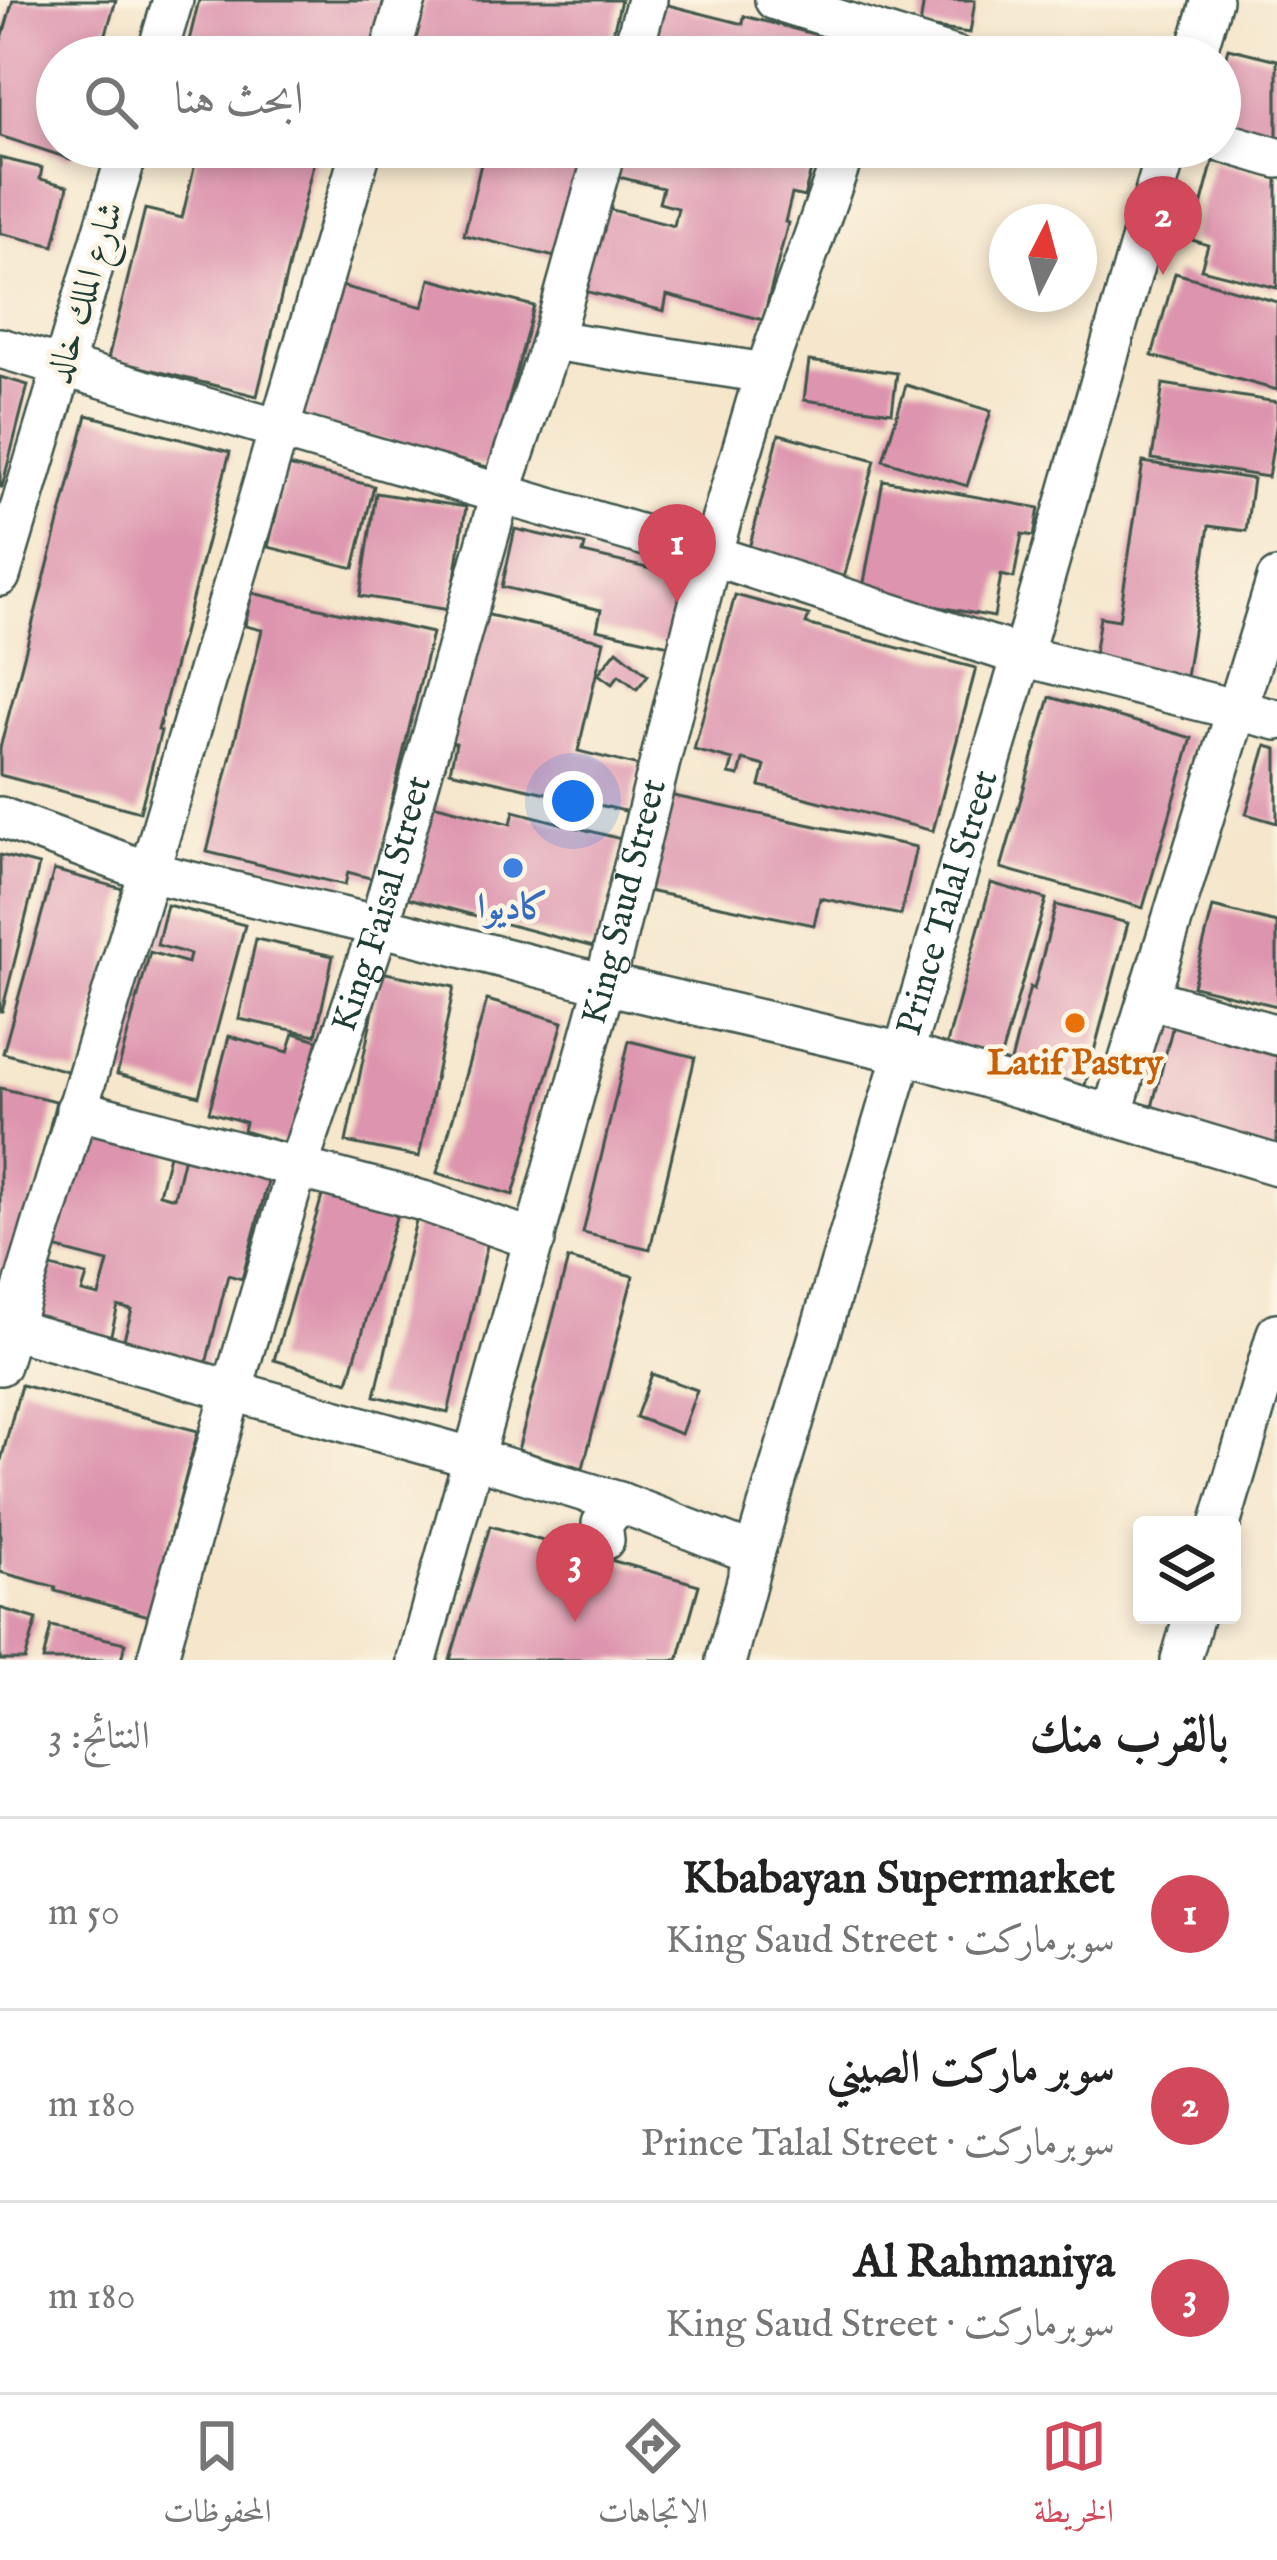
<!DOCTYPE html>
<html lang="ar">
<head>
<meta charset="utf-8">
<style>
  :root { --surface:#fff; --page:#f6f6f6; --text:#222; --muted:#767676; --line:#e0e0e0; --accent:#d1495b }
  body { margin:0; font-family:"IM FELL English",Amiri,serif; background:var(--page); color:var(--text); direction:rtl }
  .controls { position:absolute; right:36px; bottom:36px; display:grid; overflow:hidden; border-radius:12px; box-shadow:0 6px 18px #0003 }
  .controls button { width:108px; height:108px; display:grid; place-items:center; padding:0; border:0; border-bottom:3px solid var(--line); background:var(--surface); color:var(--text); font:60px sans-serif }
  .compass { position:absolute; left:989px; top:204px; width:108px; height:108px; border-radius:50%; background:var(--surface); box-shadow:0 6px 18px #0003; rotate:6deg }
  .you { position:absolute; left:573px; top:801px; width:42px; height:42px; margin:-30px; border:9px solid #fff; border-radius:50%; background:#1a73e8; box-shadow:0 0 0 18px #1a73e833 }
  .badge { display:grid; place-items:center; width:78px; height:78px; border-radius:50%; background:var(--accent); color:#fff; font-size:39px; font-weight:700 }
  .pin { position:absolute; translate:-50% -99px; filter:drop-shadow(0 3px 6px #0008) }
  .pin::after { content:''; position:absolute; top:63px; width:42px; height:36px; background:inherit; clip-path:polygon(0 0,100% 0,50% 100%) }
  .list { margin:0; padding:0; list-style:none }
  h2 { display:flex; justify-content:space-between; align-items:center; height:156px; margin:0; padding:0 48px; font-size:51px }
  h2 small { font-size:39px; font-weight:400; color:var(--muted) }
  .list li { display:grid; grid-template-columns:78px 1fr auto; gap:36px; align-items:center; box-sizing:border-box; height:192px; padding:0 48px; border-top:3px solid var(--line) }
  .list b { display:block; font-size:45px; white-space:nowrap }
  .list p { margin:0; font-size:39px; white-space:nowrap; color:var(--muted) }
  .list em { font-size:39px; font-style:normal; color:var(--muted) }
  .icon { flex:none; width:66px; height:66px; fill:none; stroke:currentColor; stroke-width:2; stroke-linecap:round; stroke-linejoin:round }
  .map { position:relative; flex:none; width:1277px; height:1660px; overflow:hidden; direction:ltr }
  .search { position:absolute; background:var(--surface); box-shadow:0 6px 18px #0003; left:36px; right:36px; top:36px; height:132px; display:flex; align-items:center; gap:30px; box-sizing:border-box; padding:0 42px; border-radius:66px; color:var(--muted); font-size:45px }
  .sheet { height:732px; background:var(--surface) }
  nav { display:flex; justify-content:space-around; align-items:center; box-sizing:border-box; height:168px; border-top:3px solid var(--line); background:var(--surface); font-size:33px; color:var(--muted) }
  nav a { display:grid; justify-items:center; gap:6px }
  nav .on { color:var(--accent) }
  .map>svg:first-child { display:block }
</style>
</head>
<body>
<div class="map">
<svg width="1277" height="1660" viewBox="0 0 1277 1660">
  <rect width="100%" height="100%" fill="#fcf5e5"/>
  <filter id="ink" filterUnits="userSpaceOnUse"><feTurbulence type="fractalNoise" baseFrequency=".00833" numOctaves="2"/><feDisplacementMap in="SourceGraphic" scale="24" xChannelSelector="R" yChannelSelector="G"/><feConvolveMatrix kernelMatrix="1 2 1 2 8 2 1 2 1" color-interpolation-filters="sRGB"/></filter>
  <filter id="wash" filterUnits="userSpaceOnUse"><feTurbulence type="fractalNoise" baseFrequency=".004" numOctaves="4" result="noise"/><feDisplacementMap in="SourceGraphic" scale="48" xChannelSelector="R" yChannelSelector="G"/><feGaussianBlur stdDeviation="2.7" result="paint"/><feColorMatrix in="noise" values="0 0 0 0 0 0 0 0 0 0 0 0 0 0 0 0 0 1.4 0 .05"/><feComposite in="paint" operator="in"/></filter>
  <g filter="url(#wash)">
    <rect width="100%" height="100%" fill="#f5e6cc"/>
    <g id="blocks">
      <g fill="#dd94ae">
        <path d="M13,0H116L99,57H57V147H74L71,159L0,136V45Z"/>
        <path d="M199,0H384L370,57H185Z"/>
        <path d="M424,0H621L607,57H410Z"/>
        <path d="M924,0H975L970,33L920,26Z"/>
        <path d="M652,1L743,24L744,16L844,42L840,57H638Z"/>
        <path d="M1228,48L1277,60V149L1220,134V77Z"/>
        <path d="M199,147H320L317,161H314L257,396L108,359L145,209L182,218Z"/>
        <path d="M485,147H586L559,258L464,235Z"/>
        <path d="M614,147H817L804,197L792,194L785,222L788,223L763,320L667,295L664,311L572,288L593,205L674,226L678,208L659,203L663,188L607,174Z"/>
        <path d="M0,158L42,168L40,179L68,186L54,246L0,233Z"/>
        <path d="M1213,161L1277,178V288L1201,269L1208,245L1192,240Z"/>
        <path d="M1175,273L1277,302V390L1152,356Z"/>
        <path d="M430,279L534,306L491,468L301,420L337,285L423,307Z"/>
        <path d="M809,361L897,373L892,412L804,400Z"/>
        <path d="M0,377L28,385L2,487H0Z"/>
        <path d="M1163,384L1277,402V421L1268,477L1152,459Z"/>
        <path d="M906,385L991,411L967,486L883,460Z"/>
        <path d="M87,415L230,452L158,730L161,731L140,812L0,775V748Z"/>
        <path d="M779,434L875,460L844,578L748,552Z"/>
        <path d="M1143,462L1253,479L1246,531L1209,526L1186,677L1093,663L1100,617L1119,620Z"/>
        <path d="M288,466L374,486L354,568L268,547Z"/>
        <path d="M883,480L1039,508L1034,536L1022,534L1014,578L1001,575L994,617L862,593Z"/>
        <path d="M376,493L466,507L450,610L360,596Z"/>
        <path d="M515,529L585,545L583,553L694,579L678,647L597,629L601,610L502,587Z"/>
        <path d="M252,593L432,633L373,879L348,872L345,885L207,852L262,630L245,626Z"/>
        <path d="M735,595L809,615L806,624L976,668L933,831L760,786L765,766L743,760L739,776L729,774L733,760L694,750Z"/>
        <path d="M480,613L604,641L578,751L639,766L629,812L450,771L456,743L450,742Z"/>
        <path d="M617,650L648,675L637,689L619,675L612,684L598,674Z"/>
        <path d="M1050,697L1192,738L1143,908L1001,868Z"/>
        <path d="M1266,746L1277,749V823L1246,814Z"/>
        <path d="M664,794L916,847L901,915L820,898L814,925L643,890Z"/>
        <path d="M429,803L511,824L514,811L621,839L593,947L405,897Z"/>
        <path d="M0,855L39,865L2,1011H0Z"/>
        <path d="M54,870L127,890L77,1074L3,1053Z"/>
        <path d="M991,883L1046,899L995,1077L942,1062Z"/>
        <path d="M167,905L245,925L199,1096L117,1074L150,952L188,963L190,954L157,945Z"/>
        <path d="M1056,905L1128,923L1080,1104L1005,1085L1030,987L1034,989Z"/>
        <path d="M1213,907L1277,923V1006L1193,986Z"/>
        <path d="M256,939L333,956L316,1035L239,1019Z"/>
        <path d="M381,972L454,987L419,1157L346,1142Z"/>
        <path d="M487,1000L563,1022L513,1195L437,1173Z"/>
        <path d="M1173,1025L1277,1051V1161L1147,1127Z"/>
        <path d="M294,1033L318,1040L289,1144L243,1131L245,1122L209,1112L229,1036L288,1052Z"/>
        <path d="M629,1041L695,1057L650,1249L583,1233Z"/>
        <path d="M0,1088L56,1101L9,1298L0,1296Z"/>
        <path d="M88,1121L172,1143L159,1194L174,1198L185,1152L270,1174L242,1279L228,1275L205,1368L122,1346L132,1310L118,1306L109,1342L32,1322L47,1266L87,1276L82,1292L99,1296L108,1262L54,1248Z"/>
        <path d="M325,1186L399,1207L348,1382L274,1360Z"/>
        <path d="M417,1216L490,1233L448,1413L375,1396Z"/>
        <path d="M568,1259L633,1276L583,1468L518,1450Z"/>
        <path d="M652,1374L697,1390L681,1434L636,1417Z"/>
        <path d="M21,1385L198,1431L149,1616L55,1591L56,1587L0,1572V1464Z"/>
        <path d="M490,1526L699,1585L678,1660H450Z"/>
        <path d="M0,1608L37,1619L25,1660H0Z"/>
        <path d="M51,1626L125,1643L121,1660H43Z"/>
      </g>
    </g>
  </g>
  <g filter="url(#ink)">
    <use href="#blocks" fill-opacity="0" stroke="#3f564b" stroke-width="3"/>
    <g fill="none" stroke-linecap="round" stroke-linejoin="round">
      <g stroke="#3f564b" stroke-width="44">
        <g id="minor">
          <path d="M775,0L957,57"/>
          <path d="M156,57L173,0"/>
          <path d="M389,57L406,0"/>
          <path d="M631,57L647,0"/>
          <path d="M1195,57L1212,0"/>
          <path d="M1220,141L1277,158"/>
          <path d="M552,340L765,373"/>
          <path d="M0,348L711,555L1022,656L1277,720"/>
          <path d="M0,576L129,147"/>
          <path d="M0,817L149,872L379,926L605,984L903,1053L1277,1165"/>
          <path d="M1148,998L1277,1035"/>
          <path d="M76,1109L423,1201L535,1240"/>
          <path d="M1112,1115L1277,579"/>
          <path d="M0,1326L474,1458L619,1502L754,1554"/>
          <path d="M0,1365L149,872L362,147"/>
          <path d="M1220,1525L1277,1333"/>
          <path d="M604,1540L602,1524L619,1502"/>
          <path id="s1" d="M157,1660L232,1391L297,1169L379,926L500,495L552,340L606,147"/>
          <path id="s2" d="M417,1660L605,984L711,555L765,373L846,147"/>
          <path id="s3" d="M726,1660L754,1554L1022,656L1168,147"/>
          <path d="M1181,1660L1194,1615"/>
        </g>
      </g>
      <use href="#minor" stroke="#fff" stroke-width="39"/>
    </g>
  </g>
  <circle fill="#3f7fe0" stroke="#fcf5e5" stroke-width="4.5" cx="513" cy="868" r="12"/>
  <circle fill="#e8710a" stroke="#fcf5e5" stroke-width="4.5" cx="1075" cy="1023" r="12"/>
  <g text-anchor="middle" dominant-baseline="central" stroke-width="9" stroke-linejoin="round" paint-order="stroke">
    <g font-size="36" fill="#1f3d34" stroke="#fcf5e5">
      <text transform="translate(86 293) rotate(-73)">شارع الملك خالد</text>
      <text stroke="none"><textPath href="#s2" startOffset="786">King Saud Street</textPath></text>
      <text stroke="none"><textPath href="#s1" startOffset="789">King Faisal Street</textPath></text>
      <text stroke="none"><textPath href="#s3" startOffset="789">Prince Talal Street</textPath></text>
    </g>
    <g font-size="36" font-weight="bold" fill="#366cbe" stroke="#fcf5e5">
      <text x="513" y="908">كاديوا</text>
    </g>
    <g font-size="36" font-weight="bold" fill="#c56008" stroke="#fcf5e5">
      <text x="1075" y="1064">Latif Pastry</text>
    </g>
  </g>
</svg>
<div class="controls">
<button><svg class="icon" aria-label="layers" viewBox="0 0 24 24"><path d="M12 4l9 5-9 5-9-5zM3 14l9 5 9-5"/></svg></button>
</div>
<svg class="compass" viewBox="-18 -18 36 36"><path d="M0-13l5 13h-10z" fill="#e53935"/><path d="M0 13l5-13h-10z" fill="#767676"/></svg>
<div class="you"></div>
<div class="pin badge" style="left:677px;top:603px">1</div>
<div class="pin badge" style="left:1163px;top:275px">2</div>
<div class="pin badge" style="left:575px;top:1622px">3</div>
<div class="search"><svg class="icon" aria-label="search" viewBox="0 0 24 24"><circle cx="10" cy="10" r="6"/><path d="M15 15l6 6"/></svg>ابحث هنا</div>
</div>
<section class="sheet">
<h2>بالقرب منك<small>النتائج: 3</small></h2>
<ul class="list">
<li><span class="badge">1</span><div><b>Kbabayan Supermarket</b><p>سوبرماركت · King Saud Street</p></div><em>50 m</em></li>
<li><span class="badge">2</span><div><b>سوبر ماركت الصيني</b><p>سوبرماركت · Prince Talal Street</p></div><em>180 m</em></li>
<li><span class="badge">3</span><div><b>Al Rahmaniya</b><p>سوبرماركت · King Saud Street</p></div><em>180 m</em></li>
</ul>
</section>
<nav>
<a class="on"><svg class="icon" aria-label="map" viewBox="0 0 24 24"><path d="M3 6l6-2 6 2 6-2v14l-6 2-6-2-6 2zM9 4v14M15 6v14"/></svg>الخريطة</a>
<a><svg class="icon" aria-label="directions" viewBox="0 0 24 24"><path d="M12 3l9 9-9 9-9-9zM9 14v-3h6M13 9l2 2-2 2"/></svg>الاتجاهات</a>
<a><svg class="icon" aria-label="saved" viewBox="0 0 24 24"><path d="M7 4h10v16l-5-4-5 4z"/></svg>المحفوظات</a>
</nav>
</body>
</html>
